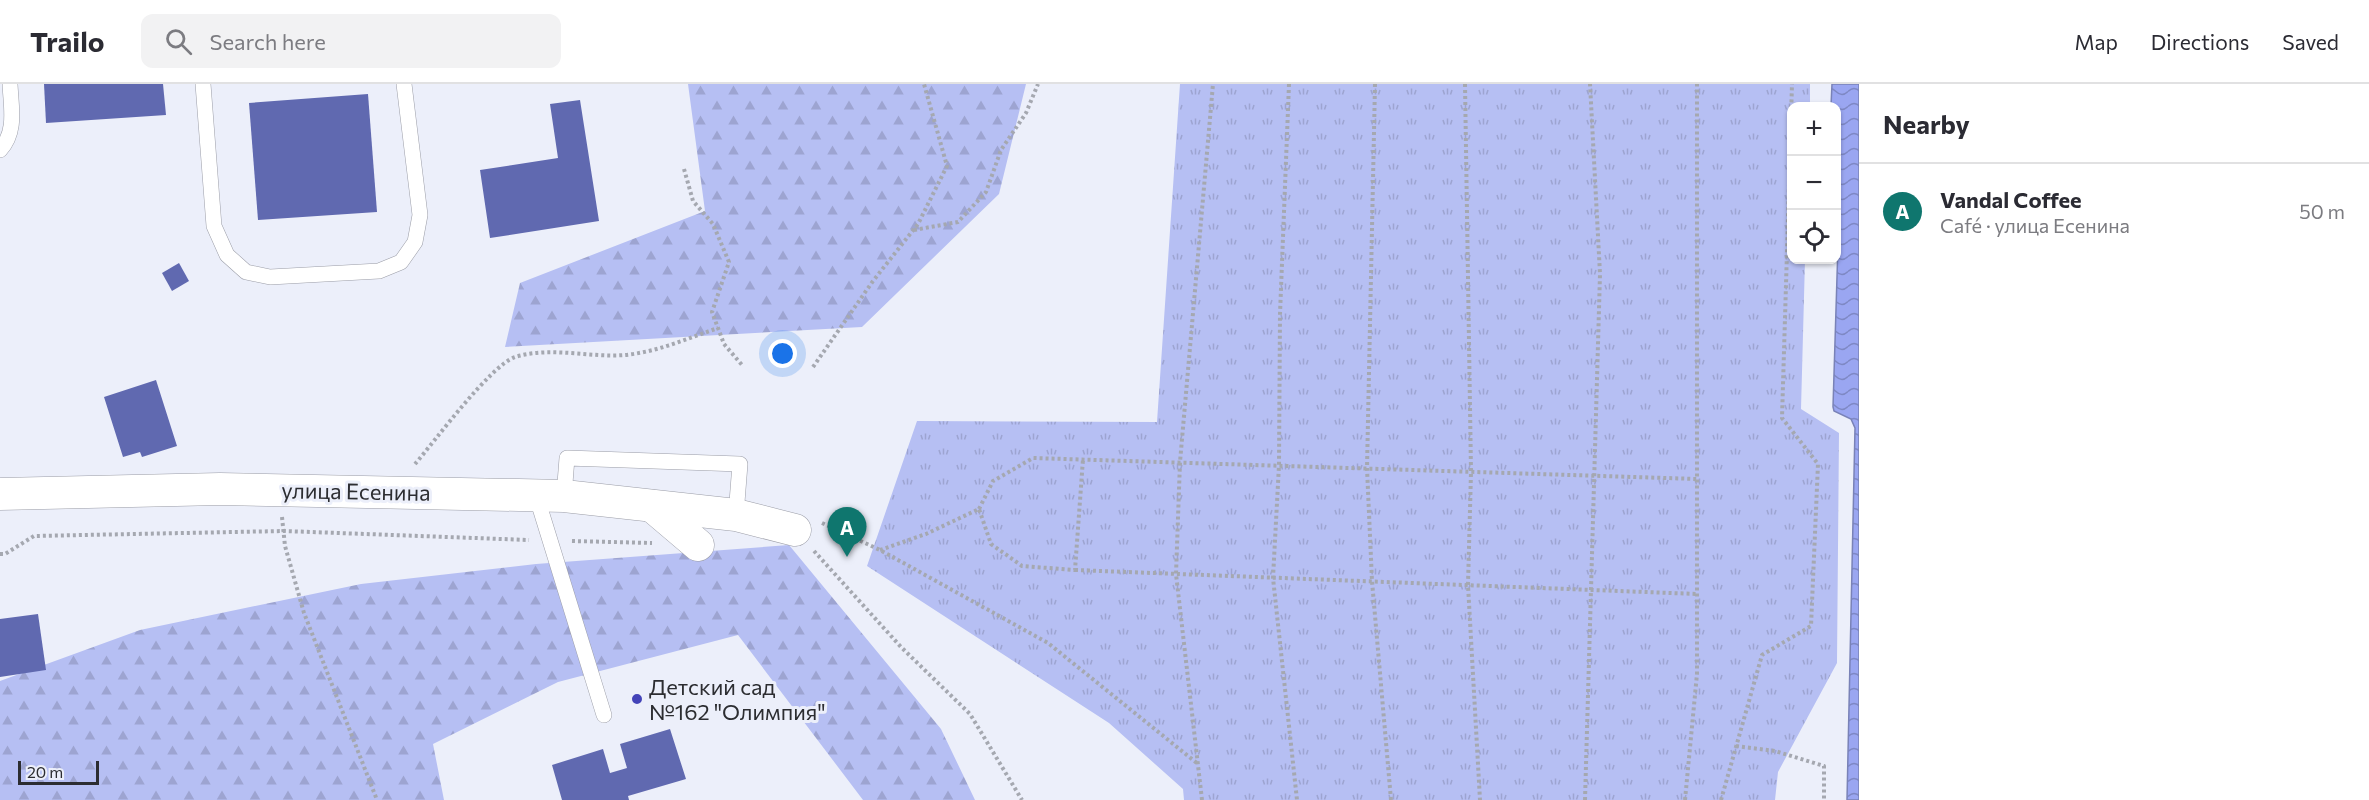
<!DOCTYPE html>
<html lang="en">
<head>
<meta charset="utf-8">
<style>
  :root { --surface:#fff; --page:#f2f2f3; --text:#2b2b33; --muted:#7c7c81; --line:#e1e1e2; --accent:#0f766e }
  body { margin:0; font-family:Commissioner,sans-serif; background:var(--page); color:var(--text) }
  .controls { position:absolute; right:18px; top:18px; display:grid; overflow:hidden; border-radius:12px; box-shadow:0 2px 4px #0004 }
  .controls button { width:54px; height:54px; display:grid; place-items:center; padding:0; border:0; border-bottom:2px solid var(--line); background:var(--surface); color:var(--text); font:30px sans-serif }
  .scale { position:absolute; left:18px; bottom:15px; width:81px; box-sizing:border-box; padding-left:6px; border:3px solid #2c2d31; border-top:0; font-size:16px; line-height:21px; white-space:nowrap; color:#2c2d31; -webkit-text-stroke:4px #eceffa; paint-order:stroke }
  .you { position:absolute; left:783px; top:270px; width:21px; height:21px; margin:-15px; border:4px solid #fff; border-radius:50%; background:#1a73e8; box-shadow:0 0 0 9px #1a73e833 }
  .badge { display:grid; place-items:center; width:39px; height:39px; border-radius:50%; background:var(--accent); color:#fff; font-size:20px; font-weight:700 }
  .pin { position:absolute; translate:-50% -50px; filter:drop-shadow(0 2px 3px #0008) }
  .pin::after { content:''; position:absolute; top:32px; width:21px; height:18px; background:inherit; clip-path:polygon(0 0,100% 0,50% 100%) }
  .list { margin:0; padding:0; list-style:none }
  h2 { display:flex; justify-content:space-between; align-items:center; height:78px; margin:0; padding:0 24px; font-size:26px }
  h2 small { font-size:20px; font-weight:400; color:var(--muted) }
  .list li { display:grid; grid-template-columns:39px 1fr auto; gap:18px; align-items:center; box-sizing:border-box; height:96px; padding:0 24px; border-top:2px solid var(--line) }
  .list b { display:block; font-size:22px; white-space:nowrap }
  .list p { margin:0; font-size:20px; white-space:nowrap; color:var(--muted) }
  .list em { font-size:20px; font-style:normal; color:var(--muted) }
  .icon { flex:none; width:33px; height:33px; fill:none; stroke:currentColor; stroke-width:2; stroke-linecap:round; stroke-linejoin:round }
  .map { position:relative; flex:none; width:1859px; height:716px; overflow:hidden }
  header { display:flex; align-items:center; gap:36px; box-sizing:border-box; height:84px; padding:0 30px; background:var(--surface); border-bottom:2px solid var(--line) }
  header strong { font-size:28px }
  nav { display:flex; gap:33px; margin-inline-start:auto; font-size:21px }
  .search { width:420px; height:54px; background:var(--page); display:flex; align-items:center; gap:15px; box-sizing:border-box; padding:0 21px; border-radius:12px; color:var(--muted); font-size:22px }
  main { display:flex }
  aside { flex:1; background:var(--surface) }
  .map>svg:first-child { display:block }
</style>
</head>
<body>
<header>
<strong>Trailo</strong>
<div class="search"><svg class="icon" aria-label="search" viewBox="0 0 24 24"><circle cx="10" cy="10" r="6"/><path d="M15 15l6 6"/></svg>Search here</div>
<nav><a>Map</a><a>Directions</a><a>Saved</a></nav>
</header>
<main>
<div class="map">
<svg width="1859" height="716" viewBox="0 0 1859 716">
  <defs>
    <pattern id="forest-firs" width="22" height="20" patternUnits="userSpaceOnUse" patternTransform="scale(1.5)"><rect width="22" height="20" fill="#b6bff3"/><path d="M5 1l3.5 6h-7zM16 11l3.5 6h-7z" fill="#9da4d1"/></pattern>
    <pattern id="park-tufts" width="24" height="20" patternUnits="userSpaceOnUse" patternTransform="scale(1.5)"><rect width="24" height="20" fill="#b6bff3"/><path d="M3 7l-1-3M5 7V3M7 7l1-3M15 17l-1-3M17 17v-4M19 17l1-3" fill="none" stroke="#9da4d1"/></pattern>
    <pattern id="water-waves" width="16" height="10" patternUnits="userSpaceOnUse" patternTransform="scale(1.5)"><rect width="16" height="10" fill="#9aa6f1"/><path d="M0 5q4-4 8 0t8 0" fill="none" stroke="#7e88c4"/></pattern>
  </defs>
  <rect width="100%" height="100%" fill="#eceffa"/>
  <g fill="url(#forest-firs)">
    <path d="M688,0H1026L999,110L862,243L505,263L520,199L705,127Z"/>
    <path d="M789,461L941,645L975,716H863L738,551L558,598L433,660L444,716H0V597L140,546L361,500L536,480Z"/>
  </g>
  <path fill="url(#park-tufts)" d="M1180,0H1810V22H1792V176H1805L1801,325L1839,349L1837,579L1778,688L1775,716H1184L1183,705L1109,639L867,482L917,337L1157,338Z"/>
  <path fill="url(#water-waves)" stroke="#7982b7" stroke-width="1.5" d="M1832,0H1859V716H1847L1855,344L1851,335L1834,327L1833,323L1839,128L1836,123V22H1831Z"/>
  <g fill="#6069b0">
    <path d="M44,0H163L166,31L46,39Z"/>
    <path d="M368,10L377,128L258,136L249,19Z"/>
    <path d="M580,16L599,137L490,154L480,86L558,74L550,20Z"/>
    <path d="M179,179L189,197L172,207L162,189Z"/>
    <path d="M156,296L177,362L142,373L140,368L123,373L104,313Z"/>
    <path d="M38,530L46,586L0,593V535Z"/>
    <path d="M670,645L686,695L628,712L629,716H562L552,681L603,665L610,689L627,684L620,660Z"/>
  </g>
  <g fill="none" stroke-linecap="round" stroke-linejoin="round">
    <g stroke="#9b9da7" stroke-width="16">
      <g id="service">
        <path d="M203,0L214,142L227,171L246,188L270,193L379,187L401,178L415,158L420,131L404,0"/>
        <path d="M0,66C17,48 11,23 10,0"/>
        <path d="M536,411L604,631"/>
        <path d="M564,412L567,374L740,380L736,431"/>
      </g>
    </g>
    <g stroke="#9b9da7" stroke-width="33">
      <g id="minor">
        <path d="M0,410L220,405L564,412L736,431L795,446"/>
        <path d="M652,422L698,461"/>
      </g>
    </g>
    <g stroke="#a5a8b0" stroke-width="4" stroke-dasharray="3 3" stroke-linecap="butt">
      <path d="M1289,0L1280,230L1279,381L1273,494L1297,716"/>
      <path d="M1375,0L1367,384L1372,497L1391,716"/>
      <path d="M1465,0L1471,388L1468,501L1480,716"/>
      <path d="M684,85L693,117L713,140L729,178L712,228L724,260L742,281"/>
      <path d="M914,146L958,138L986,108L1001,66L1026,29L1038,0"/>
      <path d="M813,283L873,197L918,140L947,82L924,0"/>
      <path d="M415,380C435,357 490,282 515,273C551,262 590,274 625,271C657,268 689,254 718,244"/>
      <path d="M979,425L993,397L1033,374L1697,395"/>
      <path d="M282,433L285,462L304,529L377,716"/>
      <path d="M822,439L880,466L1048,559L1198,680"/>
      <path d="M572,457L652,459"/>
      <path d="M880,466L926,450L979,425L991,460L1022,482L1075,486L1083,375"/>
      <path d="M814,467L901,563L970,630L1022,716"/>
      <path d="M0,470H5L34,452L284,447L529,456"/>
      <path d="M1075,486L1697,510"/>
      <path d="M1736,662L1775,667L1824,682V716"/>
      <path d="M1202,716L1176,490L1180,378L1213,0"/>
      <path d="M1585,716L1600,190L1590,0"/>
      <path d="M1685,716L1697,590V0"/>
      <path d="M1721,716L1762,571L1811,542L1818,380L1782,334L1792,0"/>
    </g>
    <use href="#service" stroke="#fff" stroke-width="15"/>
    <use href="#minor" stroke="#fff" stroke-width="32"/>
  </g>
  <circle fill="#4343b8" stroke="#eceffa" stroke-width="2" cx="637" cy="615" r="6"/>
  <g text-anchor="middle" dominant-baseline="central" stroke-width="6" stroke-linejoin="round" paint-order="stroke">
    <g font-size="22" fill="#2c2d31" stroke="#eceffa">
      <text transform="translate(356 407) rotate(1)">улица Есенина</text>
    </g>
    <g font-size="22" fill="#2c2d31" stroke="#eceffa" text-anchor="start">
      <text x="649" y="602">Детский сад<tspan x="649" dy="25">№162 "Олимпия"</tspan></text>
    </g>
  </g>
</svg>
<div class="controls">
<button>+</button>
<button>−</button>
<button><svg class="icon" aria-label="locate" viewBox="0 0 24 24"><circle cx="12" cy="12" r="6"/><path d="M12 2v4M12 18v4M2 12h4M18 12h4"/></svg></button>
</div>
<div class="scale">20 m</div>
<div class="you"></div>
<div class="pin badge" style="left:847px;top:473px">A</div>
</div>
<aside>
<h2>Nearby<small></small></h2>
<ul class="list">
<li><span class="badge">A</span><div><b>Vandal Coffee</b><p>Café · улица Есенина</p></div><em>50 m</em></li>
</ul>
</aside>
</main>
</body>
</html>
